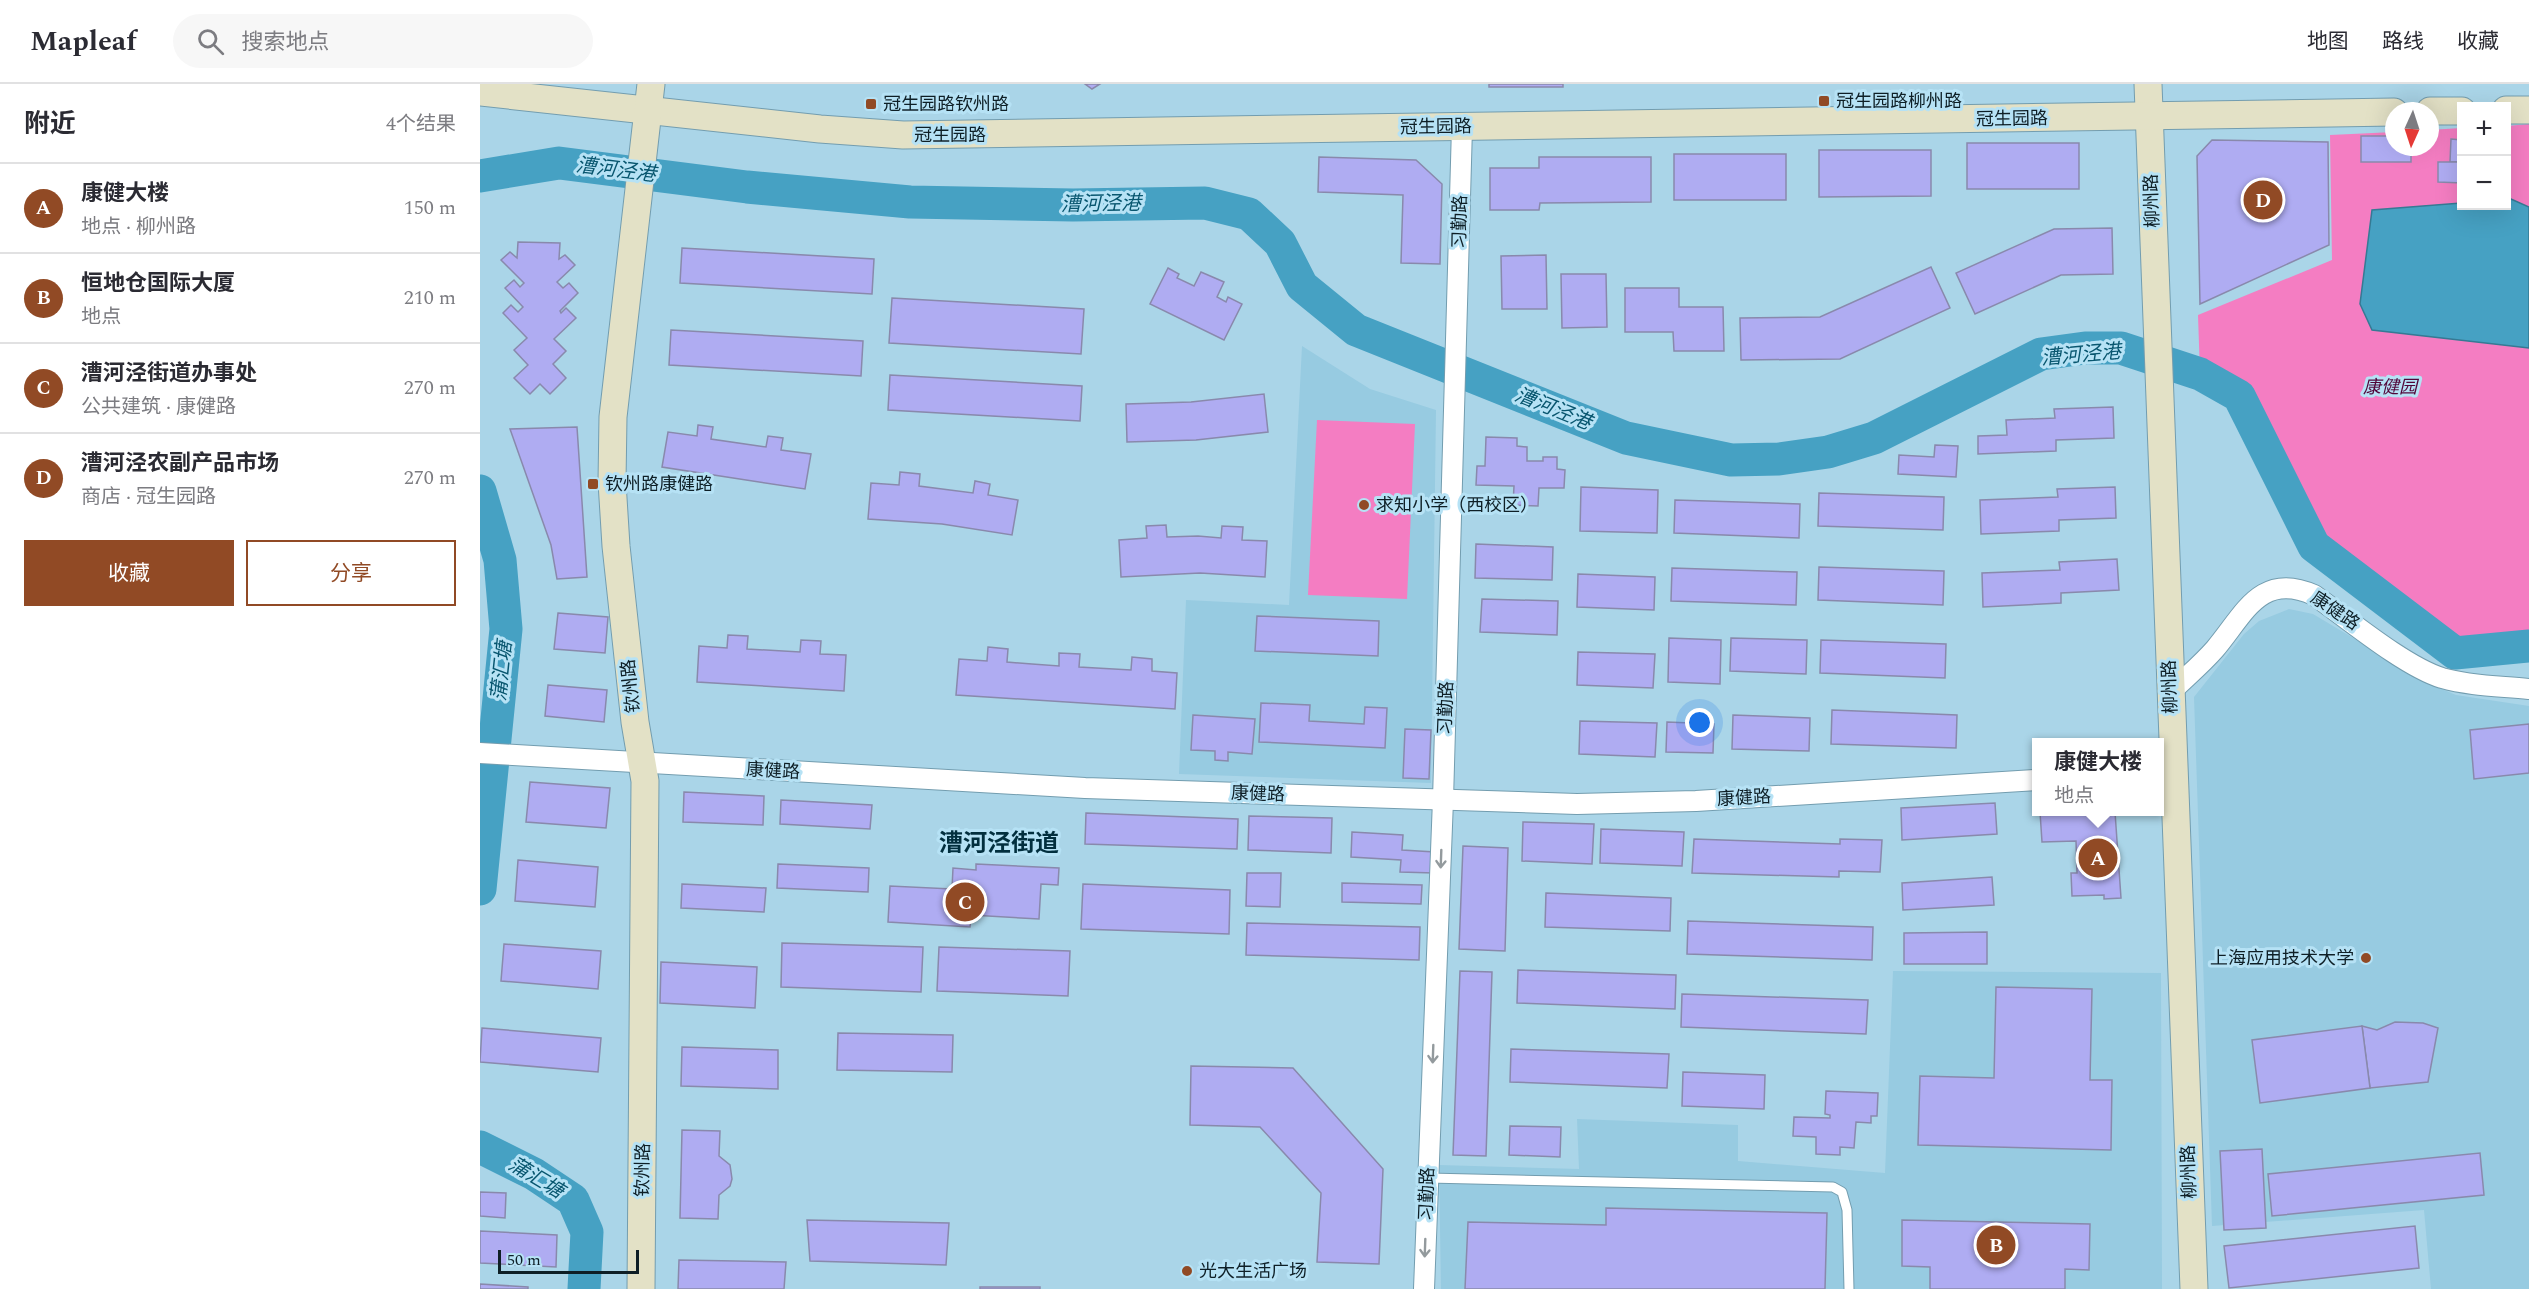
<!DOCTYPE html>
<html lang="zh">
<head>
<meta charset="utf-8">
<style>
  :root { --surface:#fff; --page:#f7f7f7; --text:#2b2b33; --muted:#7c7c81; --line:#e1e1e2; --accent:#914a25 }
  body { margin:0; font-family:Spectral,"Noto Sans SC",serif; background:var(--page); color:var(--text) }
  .controls { position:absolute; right:18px; top:18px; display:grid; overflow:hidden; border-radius:0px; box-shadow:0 6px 24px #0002 }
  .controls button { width:54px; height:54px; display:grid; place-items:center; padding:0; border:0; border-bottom:2px solid var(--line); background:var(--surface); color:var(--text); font:30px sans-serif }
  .compass { position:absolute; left:1905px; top:18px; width:54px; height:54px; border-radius:50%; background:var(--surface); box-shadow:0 6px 24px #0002; rotate:183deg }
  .scale { position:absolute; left:18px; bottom:15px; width:141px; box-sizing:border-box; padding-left:6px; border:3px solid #0e1f26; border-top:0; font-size:16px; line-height:21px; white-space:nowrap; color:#0e1f26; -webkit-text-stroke:4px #b6e2f5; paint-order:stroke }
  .you { position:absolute; left:1220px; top:639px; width:21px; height:21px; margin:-15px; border:4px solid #fff; border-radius:50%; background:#1a73e8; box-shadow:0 0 0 9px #1a73e833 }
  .badge { display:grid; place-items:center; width:39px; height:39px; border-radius:50%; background:var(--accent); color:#fff; font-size:20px; font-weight:700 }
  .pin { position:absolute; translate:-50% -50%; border:3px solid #fff; box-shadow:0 2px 6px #0006 }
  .popup { position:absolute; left:1552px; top:654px; width:132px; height:78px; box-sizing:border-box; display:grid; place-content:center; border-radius:0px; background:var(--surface); filter:drop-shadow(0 2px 4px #0005); font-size:20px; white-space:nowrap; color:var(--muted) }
  .popup b { font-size:22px; color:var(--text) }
  .popup::after { content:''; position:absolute; left:50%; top:100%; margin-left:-12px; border:12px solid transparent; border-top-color:var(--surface) }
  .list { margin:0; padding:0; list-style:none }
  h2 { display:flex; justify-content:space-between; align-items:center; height:78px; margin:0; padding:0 24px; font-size:26px }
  h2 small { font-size:20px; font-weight:400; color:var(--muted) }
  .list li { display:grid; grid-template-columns:39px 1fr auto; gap:18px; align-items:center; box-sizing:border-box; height:90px; padding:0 24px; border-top:2px solid var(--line) }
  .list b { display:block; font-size:22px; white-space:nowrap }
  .list p { margin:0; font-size:20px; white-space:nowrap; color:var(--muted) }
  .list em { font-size:20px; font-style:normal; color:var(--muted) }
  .actions { display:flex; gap:12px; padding:18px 24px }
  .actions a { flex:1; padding:14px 0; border:2px solid var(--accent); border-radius:0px; text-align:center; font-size:21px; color:var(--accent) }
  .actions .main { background:var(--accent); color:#fff }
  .icon { flex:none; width:33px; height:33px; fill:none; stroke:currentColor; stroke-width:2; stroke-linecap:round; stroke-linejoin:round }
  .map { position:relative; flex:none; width:2049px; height:1205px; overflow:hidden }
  header { display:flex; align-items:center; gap:36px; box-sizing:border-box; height:84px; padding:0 30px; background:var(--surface); border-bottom:2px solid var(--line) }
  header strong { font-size:28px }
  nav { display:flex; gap:33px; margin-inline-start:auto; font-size:21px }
  .search { width:420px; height:54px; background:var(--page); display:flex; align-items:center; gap:15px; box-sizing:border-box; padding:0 21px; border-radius:33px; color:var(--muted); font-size:22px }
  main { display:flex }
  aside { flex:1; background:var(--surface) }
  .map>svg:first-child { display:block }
</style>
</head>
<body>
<header>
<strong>Mapleaf</strong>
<div class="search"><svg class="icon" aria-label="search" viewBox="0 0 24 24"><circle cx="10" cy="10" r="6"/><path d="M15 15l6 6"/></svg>搜索地点</div>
<nav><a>地图</a><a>路线</a><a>收藏</a></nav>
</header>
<main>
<aside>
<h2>附近<small>4个结果</small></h2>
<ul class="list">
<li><span class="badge">A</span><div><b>康健大楼</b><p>地点 · 柳州路</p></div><em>150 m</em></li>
<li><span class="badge">B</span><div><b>恒地仓国际大厦</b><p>地点</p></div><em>210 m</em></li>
<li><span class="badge">C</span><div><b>漕河泾街道办事处</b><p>公共建筑 · 康健路</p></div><em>270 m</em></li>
<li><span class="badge">D</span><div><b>漕河泾农副产品市场</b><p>商店 · 冠生园路</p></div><em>270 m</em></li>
</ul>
<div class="actions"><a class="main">收藏</a><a>分享</a></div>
</aside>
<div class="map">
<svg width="2049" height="1205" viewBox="0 0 2049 1205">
  <rect width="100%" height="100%" fill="#aad5e8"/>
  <g fill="#97cbe1">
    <path d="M822,262L890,305L956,326L951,699L699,690L706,516L809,521Z"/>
    <path d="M1809,525L1833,530L1952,601L1976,611L2049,622V1205H1951L1944,1126L1732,1142L1714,613L1764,550L1779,537Z"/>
    <path d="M1413,887L1681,889L1682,1205H961L959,1081L1099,1085L1097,1035L1258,1041V1077L1405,1089Z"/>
  </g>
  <g fill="#f47dc2">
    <path d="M2049,40V562L1975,569L1834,462L1759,312L1720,290L1718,231L1852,176L1850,51L1914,48V63H1950V46L1981,44L1982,122H2026L2027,42Z"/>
    <path d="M837,336L935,340L927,515L828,511Z"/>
  </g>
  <path fill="#46a1c3" stroke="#357a94" stroke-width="1.5" d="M2027,115H2031L2049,123V264L1892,246L1880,220L1892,126L1981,119L1982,122H2026Z"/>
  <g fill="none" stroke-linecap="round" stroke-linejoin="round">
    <g stroke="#46a1c3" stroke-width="33">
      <path d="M0,92L79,79L267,103L430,118L593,121L725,119L769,130L800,159L822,202L876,246L1146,354L1251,376L1299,375L1348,368L1394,354L1561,270L1605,264H1641L1720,290L1759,312L1834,462L1975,569L2049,562"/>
      <path d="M0,407L20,476L26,545L0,805"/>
      <path d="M0,1063L54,1090L93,1116L107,1148L104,1205"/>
    </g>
  </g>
  <g fill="#afacf2" stroke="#8989ac" stroke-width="1.5">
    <path d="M605,0H620L612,5Z"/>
    <rect x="1009" y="0" width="74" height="3"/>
    <path d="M1881,52H1914V63H1931V78H1881Z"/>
    <path d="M1971,55L1982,56V78H1970Z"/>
    <path d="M1732,56L1848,58L1849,161L1720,220L1717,72Z"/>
    <rect x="1487" y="59" width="112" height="46"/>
    <path d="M1339,66H1451V112L1339,113Z"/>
    <rect x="1194" y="70" width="112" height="46"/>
    <path d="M839,73L936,76L962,100L960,180L921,179L923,111L838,108Z"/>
    <path d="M1059,73H1171V118L1060,119L1059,126H1010V84H1059Z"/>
    <path d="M1958,78H1982V99L1958,98Z"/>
    <path d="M1632,144L1633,190L1581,191L1495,230L1476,189L1574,145Z"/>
    <path d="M38,158L80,159L79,175L85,171L95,181L77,198L83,204L89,199L98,209L80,227L81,229L86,224L96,234L74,255L86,267L73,280L86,294L70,310L60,300L50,310L34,294L48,281L34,266L47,254L23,229L31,221L38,228L43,223L25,204L34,196L40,203L44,199L21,176L30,168L37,174Z"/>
    <path d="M202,164L394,175L392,210L200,199Z"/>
    <path d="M1066,171L1067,225H1022L1021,172Z"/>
    <path d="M1451,183L1470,224L1360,275L1261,276L1260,234L1340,233Z"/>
    <path d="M688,184L699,190L697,194L714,202L721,188L744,198L737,213L746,218L748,213L762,220L744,256L670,220Z"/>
    <path d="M1081,190H1126L1127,243L1082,244Z"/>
    <path d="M1145,204H1199V223H1243L1244,267H1194L1193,248H1145Z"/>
    <path d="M412,214L604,225L601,270L409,259Z"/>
    <path d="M191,246L383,257L381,292L189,281Z"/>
    <path d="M410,291L602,302L600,337L408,326Z"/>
    <path d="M784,310L788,348L716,356L647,358L646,320L711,318Z"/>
    <path d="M1633,323L1634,354L1576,356V367L1498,370V352L1527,351L1526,336L1575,334L1574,325Z"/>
    <path d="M218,341L233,343L231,355L286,363L288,352L303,354L301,366L331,370L325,405L182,383L188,348L217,352Z"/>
    <path d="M97,343L107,493L77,495L71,461L30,345Z"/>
    <path d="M1006,353L1037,354V362L1047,363V377H1063V373H1077V385L1085,386L1084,404H1059L1058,422L1033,421L1034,402L996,401L997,382H1005Z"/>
    <path d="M1455,361L1478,362L1476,393L1418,390L1419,371L1454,373Z"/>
    <path d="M420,388L440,390L439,402L493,409L495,397L510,400L508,411L538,416L532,451L462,440L388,435L391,399L419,401Z"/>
    <path d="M1101,403L1178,406L1177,449L1100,447Z"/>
    <path d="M1635,403L1636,434L1579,436V447L1501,450L1500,416L1578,413L1577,405Z"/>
    <path d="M1339,409L1464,413L1463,446L1338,442Z"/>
    <path d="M1195,416L1320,420L1319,454L1194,449Z"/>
    <path d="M686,441L687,453L718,452L741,454L742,442L763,443L762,456L787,457L785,493L720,489L641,493L639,456L667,454L666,442Z"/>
    <path d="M996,460L1073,463L1072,496L995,494Z"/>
    <path d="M1637,475L1639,506L1581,509V519L1503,523L1502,489L1580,486L1579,478Z"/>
    <path d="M1339,483L1464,487L1463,521L1338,516Z"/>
    <path d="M1192,484L1317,488L1316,521L1191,517Z"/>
    <path d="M1098,490L1175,493L1174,526L1097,523Z"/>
    <path d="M1002,515L1078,517L1077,551L1000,548Z"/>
    <path d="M78,529L128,533L125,569L74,565Z"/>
    <path d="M777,532L899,537L898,572L775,567Z"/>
    <path d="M248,551L268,552L267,565L320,568L321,556L341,557L340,570L366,571L364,607L217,598L219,562L247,564Z"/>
    <path d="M1189,554L1241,556L1240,600L1188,598Z"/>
    <path d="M1251,554L1327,556L1326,590L1250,587Z"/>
    <path d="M1341,556L1466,560L1465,594L1340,589Z"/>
    <path d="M508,563L528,565L527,578L552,580L579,582V569L600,570L599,583L651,586L652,573L672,575V587L697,589L695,625L476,611L479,575L507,577Z"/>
    <path d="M1098,568L1175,570L1173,604L1097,601Z"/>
    <path d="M68,601L127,606L124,638L65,632Z"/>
    <path d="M781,619L830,621L829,637L884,640L885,623L907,624L905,664L779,658Z"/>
    <path d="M1352,626L1477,631L1476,664L1351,660Z"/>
    <path d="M713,631L775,635L772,670L748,668V677L735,676V667L711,666Z"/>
    <path d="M1253,631L1330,634L1329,667L1252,665Z"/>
    <path d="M1100,637L1177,639L1175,673L1099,670Z"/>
    <path d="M1187,638L1234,640L1233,669L1186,668Z"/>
    <path d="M2049,640V689L1994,695L1990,646Z"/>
    <path d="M925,645L951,646L949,695L923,694Z"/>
    <path d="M50,698L130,704L126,744L46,738Z"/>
    <path d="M204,708L284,712L283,741L203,738Z"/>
    <path d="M301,716L392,721L390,745L300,740Z"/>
    <path d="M1515,719L1517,750L1422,756L1421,724Z"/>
    <path d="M1560,728H1635L1641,814L1624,815V811L1592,812L1591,789H1597L1596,757L1562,758Z"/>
    <path d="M606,729L758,735L757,765L605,760Z"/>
    <path d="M769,732L852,734L851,769L768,766Z"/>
    <path d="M1043,738L1114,740L1112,780L1042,777Z"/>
    <path d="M1121,745L1204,748L1202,782L1120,779Z"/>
    <path d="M872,748L923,751L922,766L955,768L954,789L920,788L921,776L871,773Z"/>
    <path d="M1214,755L1360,760V755L1402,756L1400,788L1359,787V793L1212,789Z"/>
    <path d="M983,762L1028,764L1025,867L979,865Z"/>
    <path d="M38,776L118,783L115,823L35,817Z"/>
    <path d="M298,780L389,784L388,808L297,804Z"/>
    <path d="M496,780L579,784L578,801L561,800L559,835L491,831L490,843L408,838L410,802L472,805L473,784L496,786Z"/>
    <path d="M767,789H801L800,823L766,822Z"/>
    <path d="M1512,793L1514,821L1423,826L1422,799Z"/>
    <path d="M862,799L942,801L941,820L862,818Z"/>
    <path d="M202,800L286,804L284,828L201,824Z"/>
    <path d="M603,800L750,806L749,850L601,845Z"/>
    <path d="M1066,809L1191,814L1190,847L1065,843Z"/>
    <path d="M1208,837L1393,843L1392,876L1207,870Z"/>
    <path d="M767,839L940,843L939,876L766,871Z"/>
    <path d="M1507,848V880H1424V849Z"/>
    <path d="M302,859L443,863L441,908L301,903Z"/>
    <path d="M24,860L121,867L118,905L21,897Z"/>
    <path d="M459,863L590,867L588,912L457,907Z"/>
    <path d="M181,878L277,883L275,924L180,919Z"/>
    <path d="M1038,886L1196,891L1195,925L1037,919Z"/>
    <path d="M980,887L1012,888L1006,1072L973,1071Z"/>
    <path d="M1516,903L1612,905L1610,996H1632L1631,1066L1438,1061L1440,992L1514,994Z"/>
    <path d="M1202,910L1388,916L1386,950L1201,943Z"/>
    <path d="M1915,938L1943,939L1958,944L1948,998L1890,1004L1882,942L1897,946Z"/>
    <path d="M1882,942L1890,1004L1780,1019L1772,956Z"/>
    <path d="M2,944L121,954L118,988L0,978Z"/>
    <path d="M358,949L473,951L472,988L357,986Z"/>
    <path d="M202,963L298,966V1005L201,1002Z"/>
    <path d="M1031,965L1189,970L1187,1004L1030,998Z"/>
    <path d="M711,982L813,984L903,1085L899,1180L837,1178L841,1109L780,1043L710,1041Z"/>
    <path d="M1203,988L1285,991L1284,1025L1202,1022Z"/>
    <path d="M1346,1007L1398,1009L1397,1032H1391V1039L1376,1038L1374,1064L1360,1063V1071L1336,1070V1053L1313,1052L1314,1033L1350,1034V1031L1345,1030Z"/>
    <path d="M1030,1042L1081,1043L1080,1073L1029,1071Z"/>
    <path d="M202,1046L240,1047L239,1072L250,1081L252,1095L250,1102L239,1111L238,1135L200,1134Z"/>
    <path d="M1782,1065L1786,1144L1744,1146L1740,1067Z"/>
    <path d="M2000,1069L2004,1111L1792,1132L1788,1090Z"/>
    <path d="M0,1108L26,1109L25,1134L0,1132Z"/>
    <path d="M1126,1124L1347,1129L1345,1205H985L988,1138L1126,1141Z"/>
    <path d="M327,1136L469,1139L466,1181L330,1177Z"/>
    <path d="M1422,1136L1610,1140L1609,1186L1585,1185V1205H1450V1183L1422,1182Z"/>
    <path d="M1935,1142L1939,1184L1749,1204L1744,1162Z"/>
    <path d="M0,1147L77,1151L76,1183L0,1179Z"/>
    <path d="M199,1176L306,1178L304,1205H198Z"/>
    <path d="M0,1200L48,1203V1205H0Z"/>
    <rect x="500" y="1203" width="60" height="2"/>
  </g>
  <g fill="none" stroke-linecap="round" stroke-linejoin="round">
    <g stroke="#739daf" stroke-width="11">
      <path id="lane" d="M948,1094L1353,1103L1362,1108L1367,1126L1369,1205"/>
    </g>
    <g stroke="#739daf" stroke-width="22">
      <g id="street">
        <path d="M1691,608C1705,594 1721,581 1735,565C1764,531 1780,487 1834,511C1868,535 1924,582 1962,594C1990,602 2020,602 2049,605"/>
        <path d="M0,669L605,704L1097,720L1216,717L1556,696"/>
        <path d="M944,1205L963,716L982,43"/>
      </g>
    </g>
    <g stroke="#739daf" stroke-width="29">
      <g id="secondary">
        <path d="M1668,0L1714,1205"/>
        <path d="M0,8L340,45L423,51L1914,28"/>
        <path d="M2026,26H2049"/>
        <path d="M1950,27H1982"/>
        <path d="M161,1205L165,697L155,638L136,462L132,398L133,333L171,0"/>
      </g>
    </g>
    <use href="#lane" stroke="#fff" stroke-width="9"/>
    <use href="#street" stroke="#fff" stroke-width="20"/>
    <use href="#secondary" stroke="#e3e1c6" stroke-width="27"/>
  </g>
  <defs><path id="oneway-shaft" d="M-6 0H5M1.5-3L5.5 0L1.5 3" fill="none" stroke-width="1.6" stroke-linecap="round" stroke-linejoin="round" transform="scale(1.5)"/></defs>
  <g stroke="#939a9d">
    <use href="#oneway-shaft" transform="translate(961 775) rotate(92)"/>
    <use href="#oneway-shaft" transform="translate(953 970) rotate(92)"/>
    <use href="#oneway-shaft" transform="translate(945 1164) rotate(92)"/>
  </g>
  <g fill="#914a25" stroke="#b6e2f5" stroke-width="2">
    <rect x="1338" y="11" width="12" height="12" rx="3"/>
    <rect x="385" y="14" width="12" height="12" rx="3"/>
    <rect x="107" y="394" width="12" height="12" rx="3"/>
    <circle cx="884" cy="421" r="6"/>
    <circle cx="1886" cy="874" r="6"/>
    <circle cx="707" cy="1187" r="6"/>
  </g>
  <g text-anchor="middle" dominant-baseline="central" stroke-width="6" stroke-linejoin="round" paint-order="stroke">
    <g font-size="18" fill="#0e1f26" stroke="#b6e2f5" text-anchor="start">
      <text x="1356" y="17">冠生园路柳州路</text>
      <text x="403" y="20">冠生园路钦州路</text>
      <text x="125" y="400">钦州路康健路</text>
      <text x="896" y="421">求知小学（西校区）</text>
      <text x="1874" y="874" text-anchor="end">上海应用技术大学</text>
      <text x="719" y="1187">光大生活广场</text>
    </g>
    <g font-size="18" fill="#0e1f26" stroke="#b6e2f5">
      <text transform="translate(1532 35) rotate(-1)">冠生园路</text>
      <text transform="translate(956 43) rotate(-1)">冠生园路</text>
      <text x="470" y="51">冠生园路</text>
      <text transform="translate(1672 117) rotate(-92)">柳州路</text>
      <text transform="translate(980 138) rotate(-89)">习勤路</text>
      <text transform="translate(1855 527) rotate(34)">康健路</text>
      <text transform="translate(151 602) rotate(-96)">钦州路</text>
      <text transform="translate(1690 603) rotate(-92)">柳州路</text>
      <text transform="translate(966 624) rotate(-88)">习勤路</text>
      <text transform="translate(293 687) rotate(3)">康健路</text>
      <text transform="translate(778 710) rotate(2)">康健路</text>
      <text transform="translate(1264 714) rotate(-3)">康健路</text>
      <text transform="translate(163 1086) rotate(-89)">钦州路</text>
      <text transform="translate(1709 1088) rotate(-92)">柳州路</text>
      <text transform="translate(947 1110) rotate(-88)">习勤路</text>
    </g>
    <g font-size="18" font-style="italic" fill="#510538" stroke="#b6e2f5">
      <text x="1910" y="303">康健园</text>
    </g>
    <g font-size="20" font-style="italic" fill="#08566f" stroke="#b6e2f5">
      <text transform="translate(136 86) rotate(7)">漕河泾港</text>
      <text transform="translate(621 120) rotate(-1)">漕河泾港</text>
      <text transform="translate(1601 271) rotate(-5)">漕河泾港</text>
      <text transform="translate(1073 325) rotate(22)">漕河泾港</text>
      <text transform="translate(22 587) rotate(-84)">蒲汇塘</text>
      <text transform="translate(56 1094) rotate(31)">蒲汇塘</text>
    </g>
    <g font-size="24" font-weight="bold" fill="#022f3e" stroke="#b6e2f5">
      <text x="519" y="760">漕河泾街道</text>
    </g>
  </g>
</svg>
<div class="controls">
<button>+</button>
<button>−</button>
</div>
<svg class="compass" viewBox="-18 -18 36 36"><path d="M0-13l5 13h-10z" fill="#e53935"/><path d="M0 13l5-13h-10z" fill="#7c7c81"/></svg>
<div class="scale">50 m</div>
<div class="you"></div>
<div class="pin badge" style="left:1618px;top:774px">A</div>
<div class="popup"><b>康健大楼</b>地点</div>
<div class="pin badge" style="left:1516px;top:1161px">B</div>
<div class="pin badge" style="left:485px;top:818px">C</div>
<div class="pin badge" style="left:1783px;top:116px">D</div>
</div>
</main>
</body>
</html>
